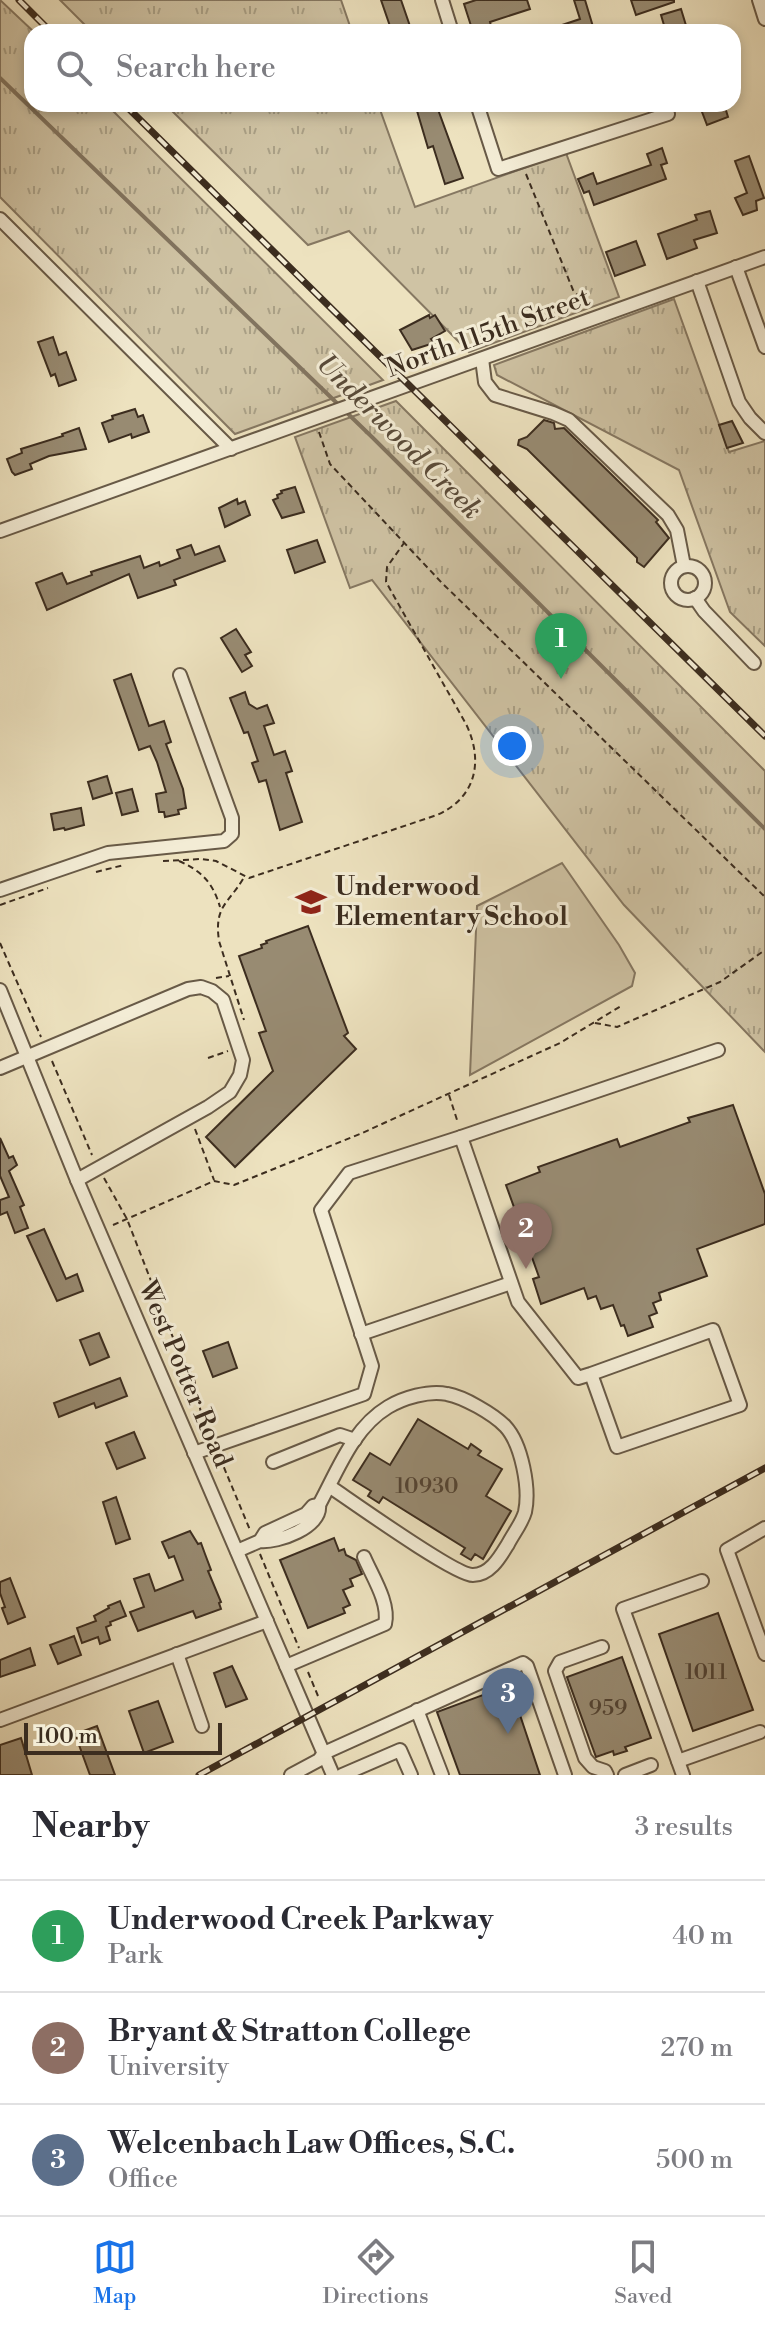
<!DOCTYPE html>
<html lang="en">
<head>
<meta charset="utf-8">
<style>
  :root { --surface:#fff; --page:#f2f2f3; --text:#2b2b33; --muted:#7c7c81; --line:#e1e1e2; --accent:#1a73e8 }
  body { margin:0; font-family:"Libre Bodoni",serif; background:var(--page); color:var(--text) }
  .scale { position:absolute; left:24px; bottom:20px; width:198px; box-sizing:border-box; padding-left:8px; border:4px solid #3c2d1f; border-top:0; font-size:22px; line-height:28px; white-space:nowrap; color:#3c2d1f; -webkit-text-stroke:6px #f3ecd5; paint-order:stroke }
  .you { position:absolute; left:512px; top:746px; width:28px; height:28px; margin:-20px; border:6px solid #fff; border-radius:50%; background:#1a73e8; box-shadow:0 0 0 12px #1a73e833 }
  .badge { display:grid; place-items:center; width:52px; height:52px; border-radius:50%; background:var(--accent); color:#fff; font-size:26px; font-weight:700 }
  .pin { position:absolute; translate:-50% -66px; filter:drop-shadow(0 2px 4px #0008) }
  .pin::after { content:''; position:absolute; top:42px; width:28px; height:24px; background:inherit; clip-path:polygon(0 0,100% 0,50% 100%) }
  .list { margin:0; padding:0; list-style:none }
  h2 { display:flex; justify-content:space-between; align-items:center; height:104px; margin:0; padding:0 32px; font-size:34px }
  h2 small { font-size:26px; font-weight:400; color:var(--muted) }
  .list li { display:grid; grid-template-columns:52px 1fr auto; gap:24px; align-items:center; box-sizing:border-box; height:112px; padding:0 32px; border-top:2px solid var(--line) }
  .list b { display:block; font-size:30px; white-space:nowrap }
  .list p { margin:0; font-size:26px; white-space:nowrap; color:var(--muted) }
  .list em { font-size:26px; font-style:normal; color:var(--muted) }
  .icon { flex:none; width:44px; height:44px; fill:none; stroke:currentColor; stroke-width:2; stroke-linecap:round; stroke-linejoin:round }
  .map { position:relative; flex:none; width:765px; height:1775px; overflow:hidden }
  .search { position:absolute; background:var(--surface); box-shadow:0 4px 12px #0003; left:24px; right:24px; top:24px; height:88px; display:flex; align-items:center; gap:20px; box-sizing:border-box; padding:0 28px; border-radius:24px; color:var(--muted); font-size:30px }
  .sheet { height:440px; background:var(--surface) }
  nav { display:flex; justify-content:space-around; align-items:center; box-sizing:border-box; height:112px; border-top:2px solid var(--line); background:var(--surface); font-size:22px; color:var(--muted) }
  nav a { display:grid; justify-items:center; gap:4px }
  nav .on { color:var(--accent) }
  .map>svg:first-child { display:block }
</style>
</head>
<body>
<div class="map">
<svg width="765" height="1775" viewBox="0 0 765 1775">
  <defs>
    <pattern id="park-tufts" width="24" height="20" patternUnits="userSpaceOnUse" patternTransform="scale(2)"><rect width="24" height="20" fill="#cfc3a4"/><path d="M3 7l-1-3M5 7V3M7 7l1-3M15 17l-1-3M17 17v-4M19 17l1-3" fill="none" stroke="#a99f85"/></pattern>
  </defs>
  <rect width="100%" height="100%" fill="#ede2bf"/>
  <filter id="stains"><feTurbulence type="fractalNoise" baseFrequency=".0025" numOctaves="4"/><feColorMatrix values="0 0 0 0 .2 0 0 0 0 .09 0 0 0 0 .02 0 0 0 .5 -.17"/></filter>
  <radialGradient id="worn" r=".72"><stop offset=".6" stop-color="#630" stop-opacity="0"/><stop offset="1" stop-color="#630" stop-opacity=".3"/></radialGradient>
  <g fill="url(#park-tufts)" stroke="#867862" stroke-width="2">
    <path d="M0,0L34,32H32V104H106L383,380L235,434L0,197Z"/>
    <path d="M60,0H341L352,32H92Z"/>
    <path d="M165,104H378L415,207L566,153L619,297L469,352L349,231L308,245Z"/>
    <path d="M674,299L729,452L765,441V646L730,612L679,470L497,375L494,365Z"/>
    <path d="M396,401L765,771V1052L624,905L372,580L350,588L295,437Z"/>
  </g>
  <path fill="#cfc3a4" stroke="#867862" stroke-width="2" d="M562,863L619,945L635,973L632,986L470,1075L477,906Z"/>
  <g fill="none" stroke-linecap="round" stroke-linejoin="round">
    <path stroke="#82745f" stroke-width="4" d="M0,78L372,437L765,829"/>
  </g>
  <g fill="#988b72" stroke="#3c2d1f" stroke-width="2">
    <path d="M381,0H401L412,32H392Z"/>
    <path d="M476,0H527L530,9L490,22L491,26L473,32L464,4Z"/>
    <path d="M574,0H585L594,30L547,32V30L580,19Z"/>
    <path d="M631,0H674V2L636,15Z"/>
    <path d="M681,9L688,32H666L661,15Z"/>
    <path d="M415,104H436L463,178L445,184L433,146L428,148Z"/>
    <path d="M699,104H724L728,117L707,125Z"/>
    <path d="M662,148L667,163L661,165L666,179L594,205L589,191L584,193L578,179L593,173L597,184L651,165L647,154Z"/>
    <path d="M749,156L764,198L756,201L757,210L743,215L735,198L747,193L735,161Z"/>
    <path d="M710,211L717,233L694,240L697,248L667,259L658,234L697,220L695,215Z"/>
    <path d="M636,241L645,265L615,276L606,252Z"/>
    <path d="M429,315L430,318L435,315L445,331L431,339L434,343L412,350L400,330Z"/>
    <path d="M53,337L59,355L66,352L76,380L59,386L55,374L51,376L38,342Z"/>
    <path d="M135,409L138,417L143,415L149,432L132,438L131,434L109,442L102,423L113,419L112,416Z"/>
    <path d="M544,420L554,423L555,429L564,428L658,520L656,522L669,538L644,567L637,562V558L527,449L518,445L519,440L527,437Z"/>
    <path d="M732,421L743,443L727,448L719,425Z"/>
    <path d="M79,428L86,449L49,456L30,464L32,469L15,475L12,472L7,459L22,453L21,449L63,436L62,434Z"/>
    <path d="M295,487L304,512L282,518L273,500L278,498L277,495L282,493L281,491Z"/>
    <path d="M237,499L238,504L245,501L250,515L225,527L219,508Z"/>
    <path d="M317,540L325,562L295,573L287,550Z"/>
    <path d="M191,545L195,555L219,546L225,561L174,580L176,585L138,598L129,574L47,610L36,583L62,573L67,584L92,575L91,572L140,556L144,568L159,562L160,566L180,558L177,550Z"/>
    <path d="M236,629L251,652L245,655L252,666L242,672L221,638Z"/>
    <path d="M131,674L149,726L164,721L171,742L166,744L183,789L186,808L178,810L179,814L165,817L164,812H159L156,794L166,792L157,762L150,746L139,750L114,680Z"/>
    <path d="M245,692L249,704L257,709L267,705L274,723L264,726L274,755L285,751L292,771L286,773L302,822L280,830L266,780L259,782L252,763L258,761L248,732L244,733L230,698Z"/>
    <path d="M107,776L112,793L93,799L88,782Z"/>
    <path d="M132,789L138,811L122,815L116,793Z"/>
    <path d="M81,808L84,825L65,830L64,828L54,830L51,814Z"/>
    <path d="M308,926L348,1033L344,1036L356,1049L235,1167L206,1137L273,1071L259,1033L266,1031L239,956L262,948L261,945L267,943L266,941Z"/>
    <path d="M733,1105L765,1194V1224L697,1249L707,1276L659,1293L661,1300L653,1303L657,1313L649,1316L653,1327L628,1336L624,1325L621,1326L613,1305L601,1309L596,1296L588,1299L584,1288L541,1304L533,1279L539,1277L506,1185L540,1172L538,1167L617,1139L620,1147L690,1122L688,1118Z"/>
    <path d="M0,1138L9,1158L13,1156L17,1165L9,1171L24,1205L20,1207L28,1228L15,1233L7,1212L0,1215V1200L9,1197L0,1176Z"/>
    <path d="M44,1229L66,1279L77,1274L83,1291L57,1301L27,1236Z"/>
    <path d="M99,1333L109,1357L90,1365L80,1340Z"/>
    <path d="M228,1342L237,1368L213,1377L203,1351Z"/>
    <path d="M120,1378L127,1396L96,1408L94,1403L59,1417L54,1403Z"/>
    <path d="M418,1419L468,1449L471,1444L481,1451L478,1455L502,1469L486,1496L511,1511L483,1559L475,1554L471,1560L461,1554L465,1548L383,1497L379,1503L368,1496L371,1491L353,1480L370,1453L390,1465Z"/>
    <path d="M134,1432L145,1458L117,1469L106,1443Z"/>
    <path d="M116,1497L130,1539L116,1544L103,1502Z"/>
    <path d="M190,1531L198,1544L201,1543L205,1554L211,1570L208,1571L221,1602L219,1603L221,1609L196,1618L193,1611L138,1631L130,1612L144,1607L134,1579L149,1574L155,1591L183,1580L174,1556L169,1558L162,1542Z"/>
    <path d="M334,1538L339,1551L344,1549L346,1555L356,1560L362,1574L350,1579L353,1586L343,1590L350,1605L343,1608L345,1613L308,1628L280,1560Z"/>
    <path d="M10,1578L25,1617L8,1624L2,1608L5,1607L0,1593V1582Z"/>
    <path d="M120,1601L126,1616L110,1622L111,1625L106,1627L110,1640L100,1644L98,1637L82,1643L77,1628L96,1621L94,1616L109,1608L108,1606Z"/>
    <path d="M718,1613L753,1710L693,1731L659,1634Z"/>
    <path d="M74,1636L81,1655L58,1664L50,1645Z"/>
    <path d="M30,1648L35,1665L0,1677V1660Z"/>
    <path d="M622,1657L651,1738L625,1747L627,1751L614,1755L613,1751L596,1757L567,1677Z"/>
    <path d="M232,1666L247,1699L226,1707L214,1673Z"/>
    <path d="M510,1685L540,1775H460L437,1712Z"/>
    <path d="M158,1701L173,1742L144,1753L129,1711Z"/>
    <path d="M97,1726L115,1775H90L75,1734Z"/>
    <path d="M21,1738L32,1775H0V1745Z"/>
  </g>
  <g fill="none" stroke-linecap="round" stroke-linejoin="round">
    <g stroke="#685a47" stroke-width="16">
      <g id="minor">
        <path d="M442,0L452,32"/>
        <path d="M759,0L765,19"/>
        <path d="M477,104L498,169L668,114"/>
        <path d="M0,219L231,449"/>
        <path d="M736,267L765,347"/>
        <path d="M697,281L739,402L750,418L765,433"/>
        <path d="M482,359L485,382L495,395L553,413L569,420L668,515L677,530L684,566"/>
        <path d="M0,531L765,257"/>
        <circle cx="688" cy="583" r="17"/>
        <path d="M695,598L704,611L754,663"/>
        <path d="M0,890L108,853L224,841L232,834V818L180,675"/>
        <path d="M0,990L77,1180L333,1775"/>
        <path d="M0,1068L188,989L201,987L212,991L223,1000L243,1060L240,1075L230,1092L208,1107L77,1180"/>
        <path d="M461,1137L718,1050"/>
        <path d="M361,1334L511,1283"/>
        <path d="M194,1453L364,1394L372,1366L321,1210L349,1173L461,1137L518,1302L578,1378L591,1374L713,1330L740,1405L617,1447L591,1374"/>
        <path d="M273,1462L340,1435L355,1440"/>
        <path d="M319,1505C338,1470 353,1428 388,1407C403,1398 429,1390 447,1394C464,1397 493,1414 505,1426C522,1444 530,1489 525,1512C522,1523 513,1534 508,1544C500,1557 490,1575 473,1575C456,1576 350,1500 329,1486"/>
        <path d="M765,1528L727,1550L765,1654"/>
        <path d="M237,1551L260,1541L265,1533L306,1514L313,1506L319,1505C322,1527 278,1543 260,1541"/>
        <path d="M602,1647L560,1662L555,1671L585,1758L593,1767L605,1771L607,1775"/>
        <path d="M177,1654L202,1726"/>
        <path d="M286,1666L385,1624C390,1603 372,1576 364,1557"/>
        <path d="M417,1710L442,1775"/>
        <path d="M0,1720L267,1621"/>
        <path d="M678,1761L760,1732"/>
        <path d="M291,1775L319,1760L324,1753L523,1663L527,1666L565,1775"/>
        <path d="M342,1775L400,1750L411,1775"/>
        <path d="M625,1775L651,1765"/>
        <path d="M683,1775L623,1609L702,1581"/>
      </g>
    </g>
    <g stroke="#3c2d1f" stroke-width="2" stroke-dasharray="6 4" stroke-linecap="butt">
      <path d="M526,174L573,290L589,308"/>
      <path d="M319,432L330,464L442,583L765,897"/>
      <path d="M163,861L201,859L216,861L249,878L437,815C476,798 484,761 466,724L386,582L387,567L404,543"/>
      <path d="M179,861C202,871 213,883 220,907"/>
      <path d="M96,872L124,865"/>
      <path d="M243,879C228,904 214,906 219,941L244,1020"/>
      <path d="M0,905L48,888"/>
      <path d="M0,943L41,1037"/>
      <path d="M216,978L229,976"/>
      <path d="M595,1023L617,1027L720,982L765,950"/>
      <path d="M208,1058L228,1051"/>
      <path d="M52,1061L92,1155"/>
      <path d="M449,1095L458,1123"/>
      <path d="M195,1129L214,1180"/>
      <path d="M104,1178L127,1219L177,1348L194,1379L201,1413L210,1434"/>
      <path d="M113,1225L214,1181L234,1185L360,1134L560,1043L621,1006"/>
      <path d="M220,1458L250,1530"/>
      <path d="M260,1554L299,1648"/>
      <path d="M308,1672L318,1696"/>
    </g>
    <use href="#minor" stroke="#f3ecd5" stroke-width="12"/>
    <g stroke="#3c2d1f" stroke-width="7">
      <g id="rail">
        <path d="M19,0L51,32"/>
        <path d="M124,104L765,736"/>
        <path d="M199,1775L765,1468"/>
      </g>
    </g>
    <use href="#rail" stroke="#f3ecd5" stroke-width="4" stroke-dasharray="12" stroke-linecap="butt"/>
  </g>
  <defs>
    <g id="school-bare" transform="scale(2.4)"><path d="M0-5L7-2L0 1L-7-2ZM-4 1L0 2.5L4 1V4Q0 6-4 4Z" fill="#8f2418" stroke="#f3ecd5" stroke-width="2.5" paint-order="stroke"/></g>
  </defs>
  <g fill-rule="evenodd">
    <use href="#school-bare" x="311" y="902"/>
  </g>
  <g text-anchor="middle" dominant-baseline="central" stroke-width="6" stroke-linejoin="round" paint-order="stroke">
    <g font-size="22" fill="#534434">
      <text x="427" y="1486">10930</text>
      <text x="706" y="1672">1011</text>
      <text x="608" y="1708">959</text>
    </g>
    <g font-size="26" fill="#3c2d1f" stroke="#f3ecd5">
      <text transform="translate(488 333) rotate(-20)">North 115th Street</text>
      <text transform="translate(185 1374) rotate(67)">West Potter Road</text>
    </g>
    <g font-size="26" font-weight="bold" fill="#3c2d1f" stroke="#f3ecd5" text-anchor="start">
      <text x="335" y="887">Underwood<tspan x="335" dy="30">Elementary School</tspan></text>
    </g>
    <g font-size="28" font-style="italic" fill="#594b3a" stroke="#f3ecd5">
      <text transform="translate(399 437) rotate(45)">Underwood Creek</text>
    </g>
  </g>
  <rect width="100%" height="100%" filter="url(#stains)"/>
  <rect width="100%" height="100%" fill="url(#worn)"/>
</svg>
<div class="scale">100 m</div>
<div class="you"></div>
<div class="pin badge" style="left:561px;top:679px;background:#2e9e5b">1</div>
<div class="pin badge" style="left:526px;top:1269px;background:#8d6e63">2</div>
<div class="pin badge" style="left:508px;top:1734px;background:#5c6f8a">3</div>
<div class="search"><svg class="icon" aria-label="search" viewBox="0 0 24 24"><circle cx="10" cy="10" r="6"/><path d="M15 15l6 6"/></svg>Search here</div>
</div>
<section class="sheet">
<h2>Nearby<small>3 results</small></h2>
<ul class="list">
<li><span class="badge" style="background:#2e9e5b">1</span><div><b>Underwood Creek Parkway</b><p>Park</p></div><em>40 m</em></li>
<li><span class="badge" style="background:#8d6e63">2</span><div><b>Bryant &amp; Stratton College</b><p>University</p></div><em>270 m</em></li>
<li><span class="badge" style="background:#5c6f8a">3</span><div><b>Welcenbach Law Offices, S.C.</b><p>Office</p></div><em>500 m</em></li>
</ul>
</section>
<nav>
<a class="on"><svg class="icon" aria-label="map" viewBox="0 0 24 24"><path d="M3 6l6-2 6 2 6-2v14l-6 2-6-2-6 2zM9 4v14M15 6v14"/></svg>Map</a>
<a><svg class="icon" aria-label="directions" viewBox="0 0 24 24"><path d="M12 3l9 9-9 9-9-9zM9 14v-3h6M13 9l2 2-2 2"/></svg>Directions</a>
<a><svg class="icon" aria-label="saved" viewBox="0 0 24 24"><path d="M7 4h10v16l-5-4-5 4z"/></svg>Saved</a>
</nav>
</body>
</html>
